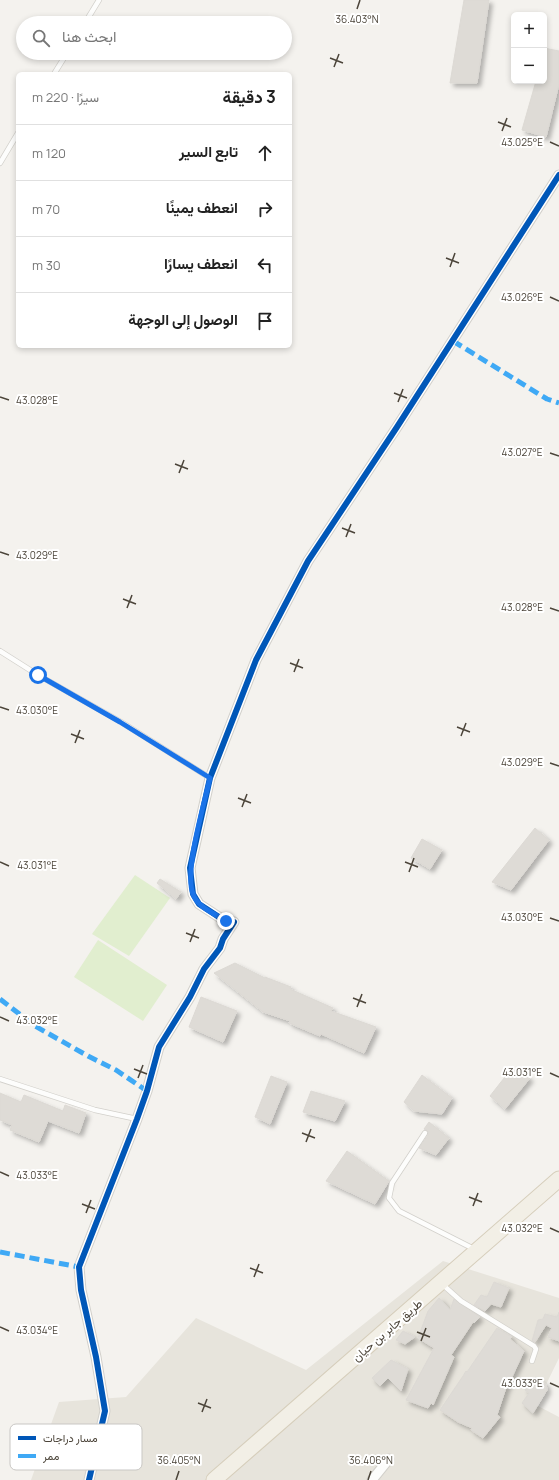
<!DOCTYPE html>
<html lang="ar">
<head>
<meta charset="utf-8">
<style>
  :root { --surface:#fff; --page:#f2f2f2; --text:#222; --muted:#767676; --line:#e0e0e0 }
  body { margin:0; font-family:Manrope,Vazirmatn,sans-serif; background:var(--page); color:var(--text); direction:rtl }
  .controls { position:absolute; right:12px; top:12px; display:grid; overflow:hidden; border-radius:6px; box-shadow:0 2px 6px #0003 }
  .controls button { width:36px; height:36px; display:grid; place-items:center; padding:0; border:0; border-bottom:1px solid var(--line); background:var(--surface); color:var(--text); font:20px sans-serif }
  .stop { position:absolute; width:12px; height:12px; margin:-9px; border:3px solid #1a73e8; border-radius:50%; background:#fff }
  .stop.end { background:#1a73e8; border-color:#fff; box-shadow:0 1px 4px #0008 }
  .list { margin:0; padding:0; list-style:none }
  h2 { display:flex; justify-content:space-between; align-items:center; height:52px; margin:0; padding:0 16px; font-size:17px }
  h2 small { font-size:13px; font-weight:400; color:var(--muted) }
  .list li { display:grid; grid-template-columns:26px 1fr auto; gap:12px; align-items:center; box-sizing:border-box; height:56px; padding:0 16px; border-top:1px solid var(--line) }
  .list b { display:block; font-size:15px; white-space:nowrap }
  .list em { font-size:13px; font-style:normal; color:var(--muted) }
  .icon { flex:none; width:22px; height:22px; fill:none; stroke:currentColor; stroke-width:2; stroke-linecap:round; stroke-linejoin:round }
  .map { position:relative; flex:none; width:559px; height:1480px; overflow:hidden; direction:ltr }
  .search { position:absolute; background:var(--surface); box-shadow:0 2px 6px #0003; left:16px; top:16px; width:276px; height:44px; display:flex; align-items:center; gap:10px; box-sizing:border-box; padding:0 14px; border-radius:22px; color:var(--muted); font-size:15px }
  .panel { position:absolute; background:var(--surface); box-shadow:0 2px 6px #0003; left:16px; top:72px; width:276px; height:276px; border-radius:6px; direction:rtl }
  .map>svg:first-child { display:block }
</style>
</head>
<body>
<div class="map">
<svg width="559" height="1480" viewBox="0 0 559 1480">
  <defs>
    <filter id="shadow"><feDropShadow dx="3.5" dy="3.5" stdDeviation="2" flood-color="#0004"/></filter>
  </defs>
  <rect width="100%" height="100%" fill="#f4f2ee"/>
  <path fill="#e7e4dc" d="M443,1261L559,1298V1358L536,1405L559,1417V1480H31L59,1402L126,1397L196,1318L306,1370Z"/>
  <g fill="#e1eecf">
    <path d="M135,875L170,898L129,956L92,934Z"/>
    <path d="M98,940L167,985L143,1021L74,977Z"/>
  </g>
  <g fill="#dedbd6" stroke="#dcd9d4" filter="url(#shadow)">
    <path d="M464,0H489L477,83H450Z"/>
    <path d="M544,48L559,51V84L546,137L522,130L536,81H544Z"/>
    <path d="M535,828L549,840L511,890L492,882Z"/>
    <path d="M422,839L442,850L430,869L411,858Z"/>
    <path d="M160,879L181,892L176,899L157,883Z"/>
    <path d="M235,963L265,978V977L291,987L290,989L333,1008L331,1011L376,1027L364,1053L321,1034L320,1036L289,1023L290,1021L263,1012L214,973Z"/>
    <path d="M201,997L237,1011L223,1042L189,1027Z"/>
    <path d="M513,1067L530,1078L505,1109L490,1096L508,1073L512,1074Z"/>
    <path d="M422,1075L452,1098L442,1114L414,1111L404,1102Z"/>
    <path d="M271,1076L287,1082L270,1124L255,1117Z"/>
    <path d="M311,1091L345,1101L335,1121L303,1112Z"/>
    <path d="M0,1093L21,1102L24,1095L63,1111L65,1105L86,1113L79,1133L48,1121L39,1142L10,1130L12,1125L0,1120Z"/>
    <path d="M429,1122L449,1138L436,1155L419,1148L428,1135V1131L424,1129Z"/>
    <path d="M347,1151L389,1181L375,1204L326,1181Z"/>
    <path d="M494,1282L509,1288L501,1307L491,1304L485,1311L474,1305L481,1295L487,1297Z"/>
    <path d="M439,1298L450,1310L454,1299L480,1317L474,1323L473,1322L451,1355L454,1357L433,1405L431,1403L428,1408L406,1400L434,1348L418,1338L428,1311Z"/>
    <path d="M559,1312V1341L548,1337L552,1328L546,1325L535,1342L532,1341L538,1320L543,1319L545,1314L557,1317Z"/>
    <path d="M497,1328L512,1337L510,1339L524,1351L512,1377L506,1388L497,1415L500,1417L483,1438L471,1430L472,1428L458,1422L440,1410L463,1376L466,1371L467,1372Z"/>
    <path d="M403,1331L415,1337L405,1344L396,1340Z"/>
    <path d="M391,1360L408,1369L401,1391L388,1378L380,1386L372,1378Z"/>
    <path d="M535,1377L546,1384L547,1390L533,1413L522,1403L529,1393L525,1390L528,1382H532Z"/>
  </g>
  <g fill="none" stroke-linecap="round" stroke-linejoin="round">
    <g stroke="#d2d0cb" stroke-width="6">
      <g id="service">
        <path d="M85,23L99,0"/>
        <path d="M54,74L67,53"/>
        <path d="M0,163L18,133"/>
        <path d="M0,651L38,675L121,722L210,778"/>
        <path d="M0,1079L95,1110L137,1119"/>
        <path d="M425,1133L392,1183L389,1198L399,1211L474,1249"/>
        <path d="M442,1284L461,1301L534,1346L536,1349L532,1361"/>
      </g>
    </g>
    <g stroke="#d2d0cb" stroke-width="11">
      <g id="minor">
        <path d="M89,1480L105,1411L96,1357L81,1290L79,1267L137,1119L147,1091L159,1047L190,997L204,969L220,948L223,939L234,922L225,921L199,904L193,894L190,868L210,778L256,660L308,561L397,427L559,175"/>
        <path d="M372,1480L389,1459"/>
      </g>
    </g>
    <g stroke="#d6cebb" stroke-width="17">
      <path id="primary" d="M214,1480L559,1179"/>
    </g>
    <use href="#service" stroke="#fdfdfc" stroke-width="4.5"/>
    <use href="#minor" stroke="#fdfdfc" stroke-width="9"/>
    <use href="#primary" stroke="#f2efe6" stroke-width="15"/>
    <g stroke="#3fa9f5" stroke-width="5" stroke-dasharray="10 5" stroke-linecap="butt">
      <path d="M453,341L547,399L559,403"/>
      <path d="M0,999L35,1026L88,1056L116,1070L147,1091"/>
      <path d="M0,1252L79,1267"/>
    </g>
    <g stroke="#fff" stroke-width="8">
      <path id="cycleway" d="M89,1480L105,1411L96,1357L81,1290L79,1267L137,1119L147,1091L159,1047L190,997L204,969L220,948L223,939L234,922L225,921L199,904L193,894L190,868L210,778L256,660L308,561L397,427L559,175"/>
    </g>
    <use href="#cycleway" stroke="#0057b8" stroke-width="6"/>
  </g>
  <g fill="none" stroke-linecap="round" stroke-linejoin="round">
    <path stroke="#1a73e8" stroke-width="5" d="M38,675L120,722L210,778C204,805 184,871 193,894C197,907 215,914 226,921"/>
  </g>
  <path fill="none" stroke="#4b4439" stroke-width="1.5" d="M357,9L360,0M330,58L343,63M334,67L339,54M498,122L511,127M502,131L507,118M550,142L559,146M446,258L459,263M450,267L455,253M550,297L559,301M394,393L407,398M0,397L9,400M398,402L403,389M550,453L559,456M175,464L188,469M179,473L184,460M342,528L355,533M346,537L351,524M0,552L9,555M123,599L136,604M127,608L132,595M550,608L559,611M290,663L303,668M294,672L299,659M0,707L9,710M457,727L470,732M71,734L84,739M461,736L466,723M75,743L80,730M550,763L559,766M238,798L251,803M242,807L247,794M0,862L9,866M405,862L418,867M409,872L414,858M550,918L559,921M186,933L199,938M190,942L195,929M353,998L366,1003M357,1007L362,994M0,1017L9,1021M134,1069L147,1074M550,1073L559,1077M138,1078L143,1065M302,1133L315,1138M306,1142L311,1129M0,1172L9,1176M469,1197L482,1202M82,1204L95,1209M473,1206L478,1193M86,1213L91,1200M550,1228L559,1232M250,1268L263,1273M254,1277L259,1264M0,1327L9,1331M417,1332L430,1337M421,1341L426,1328M550,1383L559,1387M198,1403L211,1408M202,1412L207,1399M176,1480L179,1471M368,1480L371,1471"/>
  <g text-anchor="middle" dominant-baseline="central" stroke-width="4" stroke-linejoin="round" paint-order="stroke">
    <g font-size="12" fill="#4b4439" stroke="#fff">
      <text transform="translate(387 1330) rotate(-41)">طريق جابر بن حيان</text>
    </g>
  </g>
  <rect x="10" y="1424" width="132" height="46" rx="6" fill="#fff" stroke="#c9c7c4" stroke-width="1"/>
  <rect x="18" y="1436" width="18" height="4" fill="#0057b8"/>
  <rect x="18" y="1454" width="18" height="4" fill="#3fa9f5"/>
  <g font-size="11" fill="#4b4439">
    <text x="43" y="1442">مسار دراجات</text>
    <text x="43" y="1460">ممر</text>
  </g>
  <g font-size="10" text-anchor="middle" fill="#4b4439" stroke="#fff" stroke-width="4" stroke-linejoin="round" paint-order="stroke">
    <text x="357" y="23">36.403°N</text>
    <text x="522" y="146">43.025°E</text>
    <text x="522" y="301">43.026°E</text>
    <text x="37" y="404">43.028°E</text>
    <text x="522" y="456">43.027°E</text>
    <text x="37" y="559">43.029°E</text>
    <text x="522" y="611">43.028°E</text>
    <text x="37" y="714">43.030°E</text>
    <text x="522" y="766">43.029°E</text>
    <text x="37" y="869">43.031°E</text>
    <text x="522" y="921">43.030°E</text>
    <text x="37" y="1024">43.032°E</text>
    <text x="522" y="1076">43.031°E</text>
    <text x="37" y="1179">43.033°E</text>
    <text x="522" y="1232">43.032°E</text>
    <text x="37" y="1334">43.034°E</text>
    <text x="522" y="1387">43.033°E</text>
    <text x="179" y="1464">36.405°N</text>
    <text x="371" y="1464">36.406°N</text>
  </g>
</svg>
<div class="controls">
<button>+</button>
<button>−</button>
</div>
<div class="stop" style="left:38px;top:675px"></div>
<div class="stop end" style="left:226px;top:921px"></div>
<div class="search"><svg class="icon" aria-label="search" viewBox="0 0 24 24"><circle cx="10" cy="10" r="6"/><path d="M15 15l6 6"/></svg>ابحث هنا</div>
<section class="panel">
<h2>3 دقيقة<small>سيرًا · 220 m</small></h2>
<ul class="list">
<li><svg class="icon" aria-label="ahead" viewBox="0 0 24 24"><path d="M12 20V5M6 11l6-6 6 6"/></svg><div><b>تابع السير</b></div><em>120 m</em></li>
<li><svg class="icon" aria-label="right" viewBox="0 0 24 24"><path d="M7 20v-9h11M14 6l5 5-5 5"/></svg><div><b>انعطف يمينًا</b></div><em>70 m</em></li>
<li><svg class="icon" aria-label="left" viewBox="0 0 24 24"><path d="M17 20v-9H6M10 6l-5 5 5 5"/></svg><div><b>انعطف يسارًا</b></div><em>30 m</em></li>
<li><svg class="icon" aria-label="arrive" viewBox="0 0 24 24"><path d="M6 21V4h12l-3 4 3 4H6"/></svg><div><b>الوصول إلى الوجهة</b></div></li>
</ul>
</section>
</div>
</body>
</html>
